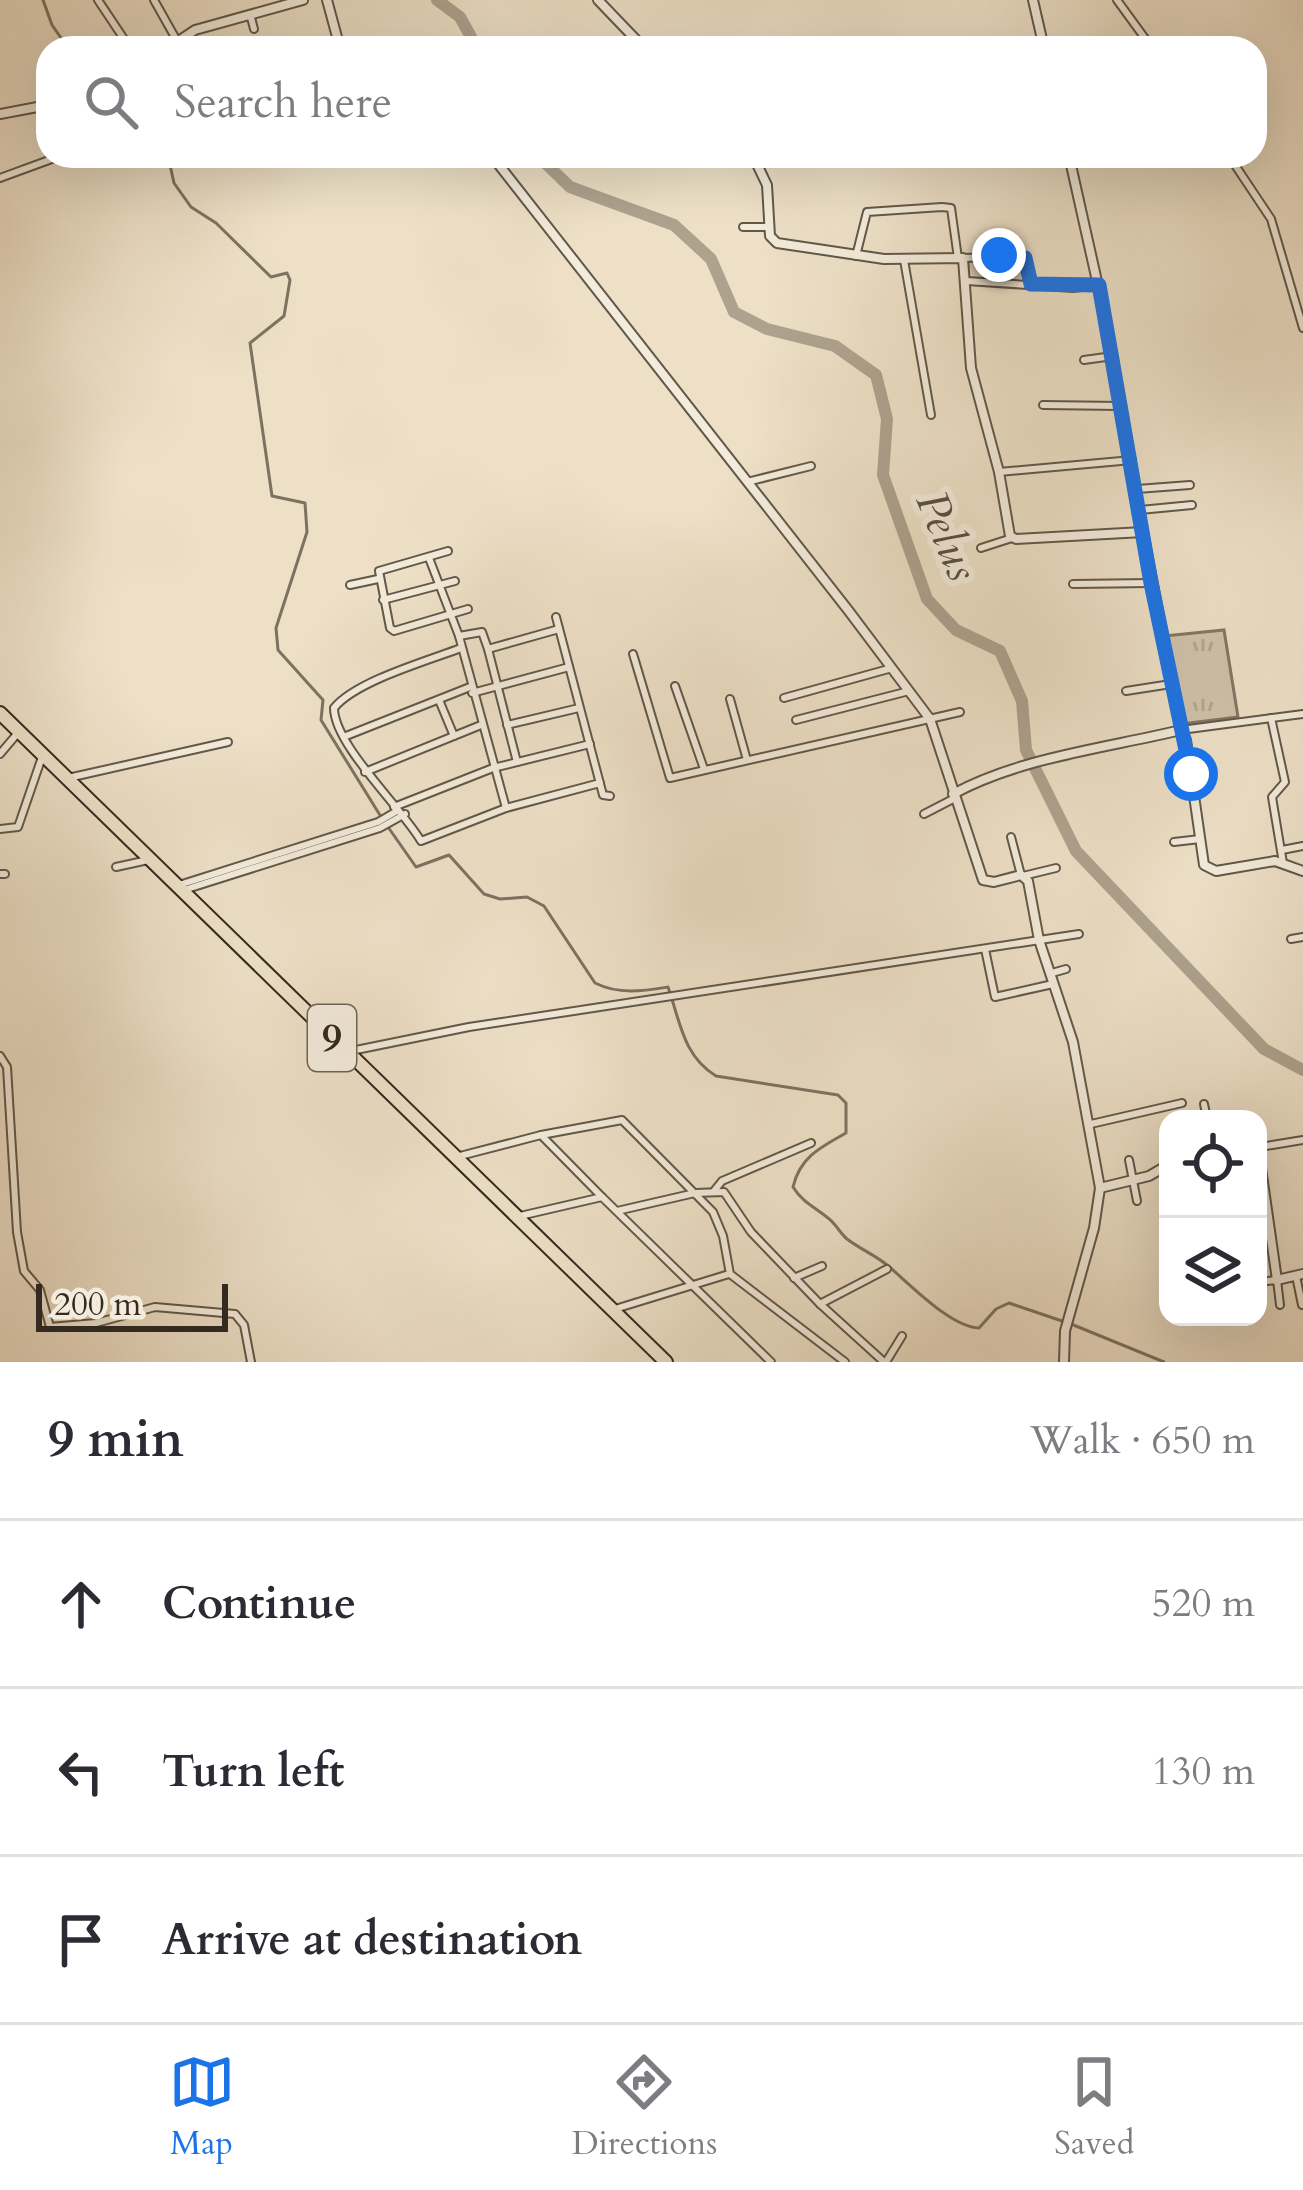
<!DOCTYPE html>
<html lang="en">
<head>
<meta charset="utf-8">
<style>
  :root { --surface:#fff; --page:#f2f2f3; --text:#2b2b33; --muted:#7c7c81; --line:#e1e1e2; --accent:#1a73e8 }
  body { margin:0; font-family:Cardo,serif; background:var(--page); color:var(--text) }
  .controls { position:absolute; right:36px; bottom:36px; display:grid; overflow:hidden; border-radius:24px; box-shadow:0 12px 48px #0002 }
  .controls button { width:108px; height:108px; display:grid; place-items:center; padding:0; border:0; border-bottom:3px solid var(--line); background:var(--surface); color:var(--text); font:60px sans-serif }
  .scale { position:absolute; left:36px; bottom:30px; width:192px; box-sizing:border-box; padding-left:12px; border:6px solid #342a1f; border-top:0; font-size:33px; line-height:42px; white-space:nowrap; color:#342a1f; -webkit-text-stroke:9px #f3ebdb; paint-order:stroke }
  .stop { position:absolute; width:36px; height:36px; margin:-27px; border:9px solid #1a73e8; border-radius:50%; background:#fff }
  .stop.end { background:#1a73e8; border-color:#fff; box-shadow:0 3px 12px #0008 }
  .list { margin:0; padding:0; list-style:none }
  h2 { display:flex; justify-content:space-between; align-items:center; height:156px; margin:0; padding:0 48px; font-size:51px }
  h2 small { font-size:39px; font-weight:400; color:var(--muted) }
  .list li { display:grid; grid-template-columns:78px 1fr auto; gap:36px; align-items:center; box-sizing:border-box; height:168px; padding:0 48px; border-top:3px solid var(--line) }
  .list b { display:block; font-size:45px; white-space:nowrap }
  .list em { font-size:39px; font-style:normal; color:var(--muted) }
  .icon { flex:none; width:66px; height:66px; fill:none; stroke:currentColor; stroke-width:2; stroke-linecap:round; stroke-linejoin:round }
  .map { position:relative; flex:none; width:1303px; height:1362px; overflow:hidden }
  .search { position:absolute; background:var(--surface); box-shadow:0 12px 48px #0002; left:36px; right:36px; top:36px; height:132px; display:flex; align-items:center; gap:30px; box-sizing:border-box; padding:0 42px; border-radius:36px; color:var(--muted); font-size:45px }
  .sheet { height:660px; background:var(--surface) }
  nav { display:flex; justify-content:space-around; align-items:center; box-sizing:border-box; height:168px; border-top:3px solid var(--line); background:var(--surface); font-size:33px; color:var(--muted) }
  nav a { display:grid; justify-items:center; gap:6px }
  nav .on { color:var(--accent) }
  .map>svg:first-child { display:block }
</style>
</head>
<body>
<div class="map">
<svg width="1303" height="1362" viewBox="0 0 1303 1362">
  <defs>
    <pattern id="park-tufts" width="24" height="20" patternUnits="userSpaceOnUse" patternTransform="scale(3)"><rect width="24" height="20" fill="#cec1aa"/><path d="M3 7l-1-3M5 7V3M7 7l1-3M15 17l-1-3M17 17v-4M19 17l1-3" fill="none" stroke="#b2a692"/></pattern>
  </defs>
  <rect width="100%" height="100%" fill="#ede0c7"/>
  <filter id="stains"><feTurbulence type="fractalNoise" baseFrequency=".00167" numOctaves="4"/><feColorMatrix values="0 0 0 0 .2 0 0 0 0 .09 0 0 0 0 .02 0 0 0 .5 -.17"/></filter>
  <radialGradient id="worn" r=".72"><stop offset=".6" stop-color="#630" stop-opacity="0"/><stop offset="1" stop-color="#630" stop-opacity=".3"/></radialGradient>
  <path fill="url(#park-tufts)" stroke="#817664" stroke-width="3" d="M1224,630L1238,717L1181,724L1164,636Z"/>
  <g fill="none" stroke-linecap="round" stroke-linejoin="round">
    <g stroke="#7d7262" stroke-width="3">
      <path d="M43,0L52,25L68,48"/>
      <path d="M168,156L174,183L191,207L216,223L271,277L287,273L290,280L284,316L250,343L272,496L305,503L307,532L276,628L278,650L323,700L321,720L383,820"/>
      <path d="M388,827L416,867L449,855L484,894L500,899L527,897L544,906L595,983C619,995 643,991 668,987C680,1021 683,1056 716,1076L838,1095L846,1103V1133C821,1147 800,1157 793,1187C803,1203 815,1207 828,1218C836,1224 840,1233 847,1239C860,1249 875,1255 887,1265C909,1283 950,1327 979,1328L996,1309L1009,1303L1062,1321"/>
      <path d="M1071,1324L1164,1362"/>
    </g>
    <g stroke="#aea28e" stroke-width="12">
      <path d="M437,0L460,17L477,48"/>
      <path d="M538,156L570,187L674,225L711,259L734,312L767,329L835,346L876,375L887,419L883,475L927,599L956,630L1000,651L1022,701L1026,750L1076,851L1264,1049L1303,1070"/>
    </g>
    <g stroke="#625849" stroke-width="10">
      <g id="minor">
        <path d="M98,0L130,48"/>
        <path d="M154,0L181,48"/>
        <path d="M1117,0L1152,48"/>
        <path d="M250,14L254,29"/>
        <path d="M1229,156L1271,219L1303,328"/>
        <path d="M0,178L60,156"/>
        <path d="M743,227H769"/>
        <path d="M856,256L867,212L942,207L951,208L958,258"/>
        <path d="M963,258L1022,256L1031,283"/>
        <path d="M904,260L931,415"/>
        <path d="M967,281L1073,288L1099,285"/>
        <path d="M1084,360L1113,356"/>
        <path d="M1043,405L1121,406"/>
        <path d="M999,472L1132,460"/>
        <path d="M747,482L811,466"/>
        <path d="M1137,489L1190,485"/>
        <path d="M1140,510L1192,505"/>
        <path d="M981,548L1012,538"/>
        <path d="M448,551L379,571L390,628L394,631L468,609"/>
        <path d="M429,558L459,636"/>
        <path d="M1073,584L1151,583"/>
        <path d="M350,585L378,579"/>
        <path d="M383,600L455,581"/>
        <path d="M556,617L603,795L610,796"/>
        <path d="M461,648C427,661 356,681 334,708C334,745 402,808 421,841L506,808L600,783"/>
        <path d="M488,649L517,762"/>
        <path d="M633,654L670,778L960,712"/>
        <path d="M675,686L704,769"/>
        <path d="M1126,691L1171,684"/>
        <path d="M472,693L569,667"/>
        <path d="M784,698L892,668"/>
        <path d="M730,699L747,760"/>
        <path d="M439,700L454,736"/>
        <path d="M1271,718L1285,782L1272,797L1283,863"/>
        <path d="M796,720L909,691"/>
        <path d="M507,725L579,708"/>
        <path d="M1181,730L1303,714"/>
        <path d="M346,736L470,687"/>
        <path d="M0,754L17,734"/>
        <path d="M365,772L481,725"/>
        <path d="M68,778L228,742"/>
        <path d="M394,807L493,768L590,744"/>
        <path d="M506,808L459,636L482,632L488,649L559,629"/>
        <path d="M924,814L955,798"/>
        <path d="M0,829L18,827L42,757"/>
        <path d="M1011,837L1021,875"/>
        <path d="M1174,842L1200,839"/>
        <path d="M1282,850L1303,846"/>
        <path d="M116,867L148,860"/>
        <path d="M0,874H5"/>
        <path d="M1023,876L1056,868"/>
        <path d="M179,885L378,822L397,811"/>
        <path d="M184,890L380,828L405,814"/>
        <path d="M1291,939L1303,937"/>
        <path d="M985,949L995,997L1053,984"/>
        <path d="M1052,973L1066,969"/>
        <path d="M351,1051L469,1027L1079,934"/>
        <path d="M0,1056L7,1067L17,1232L24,1271L40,1290L50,1327L96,1323L155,1307L235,1314L244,1325L251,1362"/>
        <path d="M1204,1104L1207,1119"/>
        <path d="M1091,1124L1182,1103"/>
        <path d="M541,1135L622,1120L713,1212L723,1236L730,1274L845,1362"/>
        <path d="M1260,1147L1303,1140"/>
        <path d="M460,1156L541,1135L602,1197"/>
        <path d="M1129,1160L1137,1201"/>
        <path d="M714,1191L722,1181L811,1143"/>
        <path d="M617,1211L695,1193L724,1192L751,1232L820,1304L887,1269"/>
        <path d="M520,1216L602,1197L771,1362"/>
        <path d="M1296,1276L1302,1305"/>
        <path d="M794,1278L822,1266"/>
        <path d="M1258,1282L1277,1280L1280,1305"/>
        <path d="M820,1304L884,1362"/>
        <path d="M615,1309L729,1274"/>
        <path d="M886,1362L902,1336"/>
      </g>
    </g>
    <g stroke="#625849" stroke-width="12">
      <g id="tertiary">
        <path d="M327,0L340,48"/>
        <path d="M598,0L644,48"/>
        <path d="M1033,0L1044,48"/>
        <path d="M168,48L195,30L303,0"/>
        <path d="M0,114L48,105"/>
        <path d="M492,156L848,610L930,719L983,880L994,882L1021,875L1028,881L1039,940L1073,1042L1100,1188L1094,1228L1065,1331L1064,1362"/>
        <path d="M753,156L767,185L770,236L777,243L884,259L963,258L971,368L999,472L1010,536L1016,539L1143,532L1181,730"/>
        <path d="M1069,156L1107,326L1143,532"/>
        <path d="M953,794C1022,757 1106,748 1181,730L1186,740L1204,865L1216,871L1275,861L1303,871"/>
        <path d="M1258,1147L1277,1280L1303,1274"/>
        <path d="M1100,1188L1149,1176L1168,1165"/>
      </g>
    </g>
    <g stroke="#342a1f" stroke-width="16">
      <path id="trunk" d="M0,713L666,1362"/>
    </g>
    <use href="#minor" stroke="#f3ebdb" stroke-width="6"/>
    <use href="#tertiary" stroke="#f3ebdb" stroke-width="8"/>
    <use href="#trunk" stroke="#ede0c7" stroke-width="12"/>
  </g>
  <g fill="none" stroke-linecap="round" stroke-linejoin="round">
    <path stroke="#1a73e8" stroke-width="15" d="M999,255L1025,258L1031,284L1099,285L1151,583L1191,774"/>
  </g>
  <g text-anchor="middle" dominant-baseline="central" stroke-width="12" stroke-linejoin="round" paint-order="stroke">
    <rect fill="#f3ebdb" stroke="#6d6457" stroke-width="3" x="308" y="1005" width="48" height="66" rx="9"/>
    <g font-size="39" font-weight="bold" fill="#342a1f">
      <text x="332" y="1038">9</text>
    </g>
    <g font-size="45" font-style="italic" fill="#594e40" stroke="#f3ebdb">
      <text transform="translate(947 536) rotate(67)">Pelus</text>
    </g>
  </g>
  <rect width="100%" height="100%" filter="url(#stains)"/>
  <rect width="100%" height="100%" fill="url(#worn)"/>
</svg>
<div class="controls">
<button><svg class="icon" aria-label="locate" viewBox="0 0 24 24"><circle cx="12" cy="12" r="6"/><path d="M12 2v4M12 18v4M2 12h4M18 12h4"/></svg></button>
<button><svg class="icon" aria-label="layers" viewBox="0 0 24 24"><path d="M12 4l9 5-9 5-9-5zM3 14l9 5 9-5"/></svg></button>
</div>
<div class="scale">200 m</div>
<div class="stop" style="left:1191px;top:774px"></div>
<div class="stop end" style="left:999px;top:255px"></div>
<div class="search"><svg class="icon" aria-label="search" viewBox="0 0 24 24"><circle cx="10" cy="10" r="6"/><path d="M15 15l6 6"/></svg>Search here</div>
</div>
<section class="sheet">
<h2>9 min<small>Walk · 650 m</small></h2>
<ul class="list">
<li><svg class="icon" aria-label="ahead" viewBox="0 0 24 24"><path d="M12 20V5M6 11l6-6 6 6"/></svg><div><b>Continue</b></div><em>520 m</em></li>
<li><svg class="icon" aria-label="left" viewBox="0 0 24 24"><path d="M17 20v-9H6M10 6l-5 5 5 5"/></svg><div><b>Turn left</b></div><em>130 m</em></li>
<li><svg class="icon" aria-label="arrive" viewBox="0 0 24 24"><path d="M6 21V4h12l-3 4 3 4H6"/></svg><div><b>Arrive at destination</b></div></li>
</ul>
</section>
<nav>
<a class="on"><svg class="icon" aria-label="map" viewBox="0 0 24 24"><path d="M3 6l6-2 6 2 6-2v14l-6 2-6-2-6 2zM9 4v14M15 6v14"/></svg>Map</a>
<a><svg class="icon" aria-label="directions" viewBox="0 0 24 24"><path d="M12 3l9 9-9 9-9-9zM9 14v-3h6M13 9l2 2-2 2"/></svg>Directions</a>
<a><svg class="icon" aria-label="saved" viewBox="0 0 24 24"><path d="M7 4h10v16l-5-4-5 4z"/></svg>Saved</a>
</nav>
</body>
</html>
